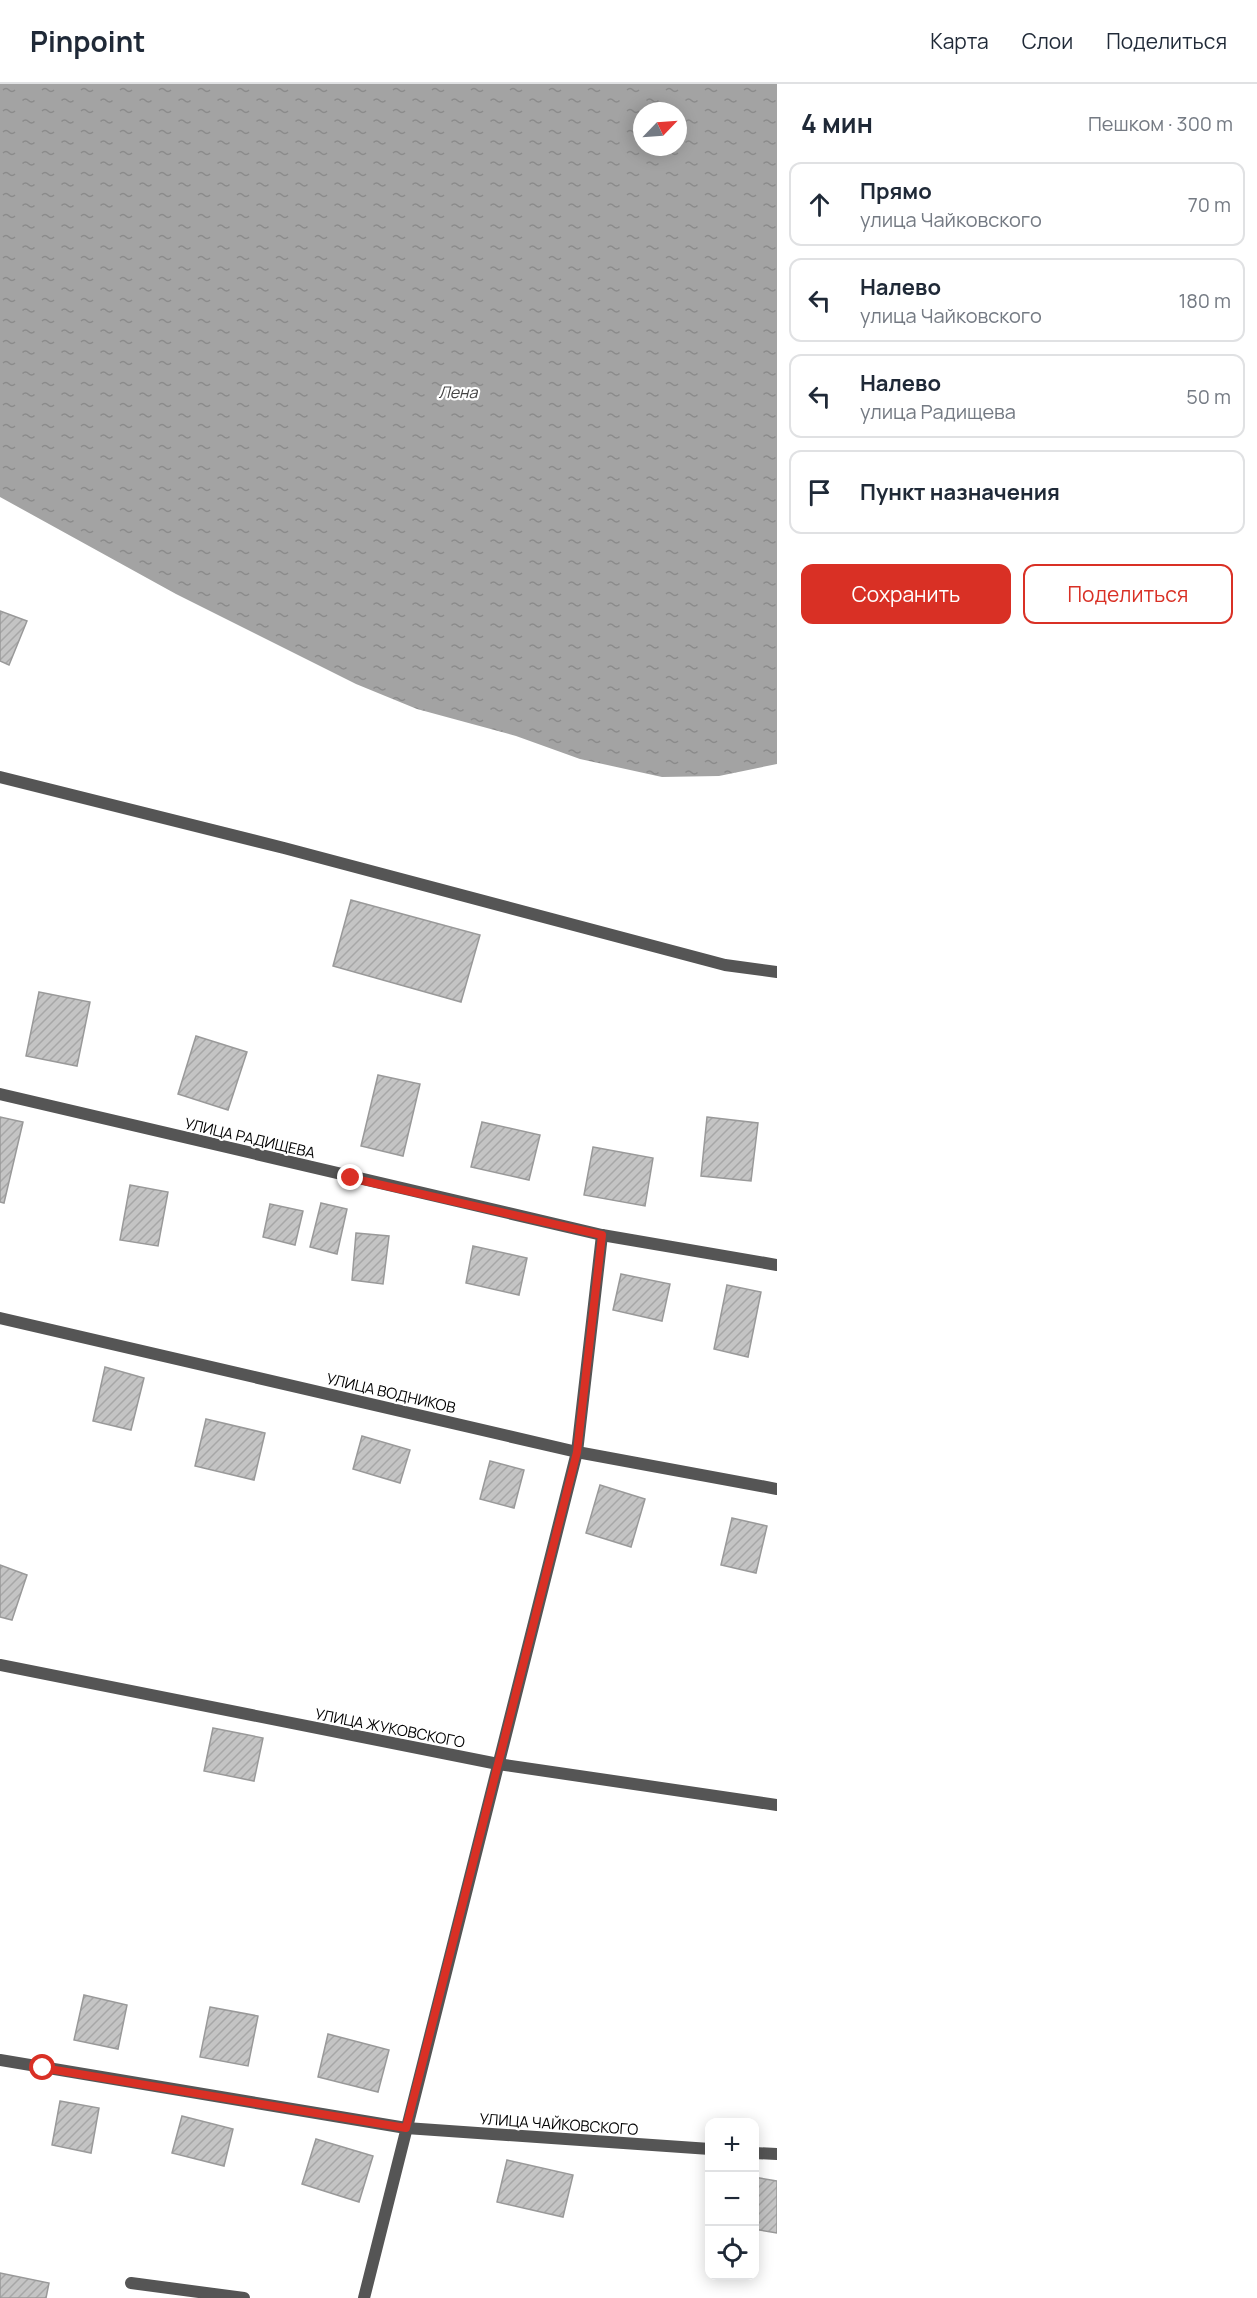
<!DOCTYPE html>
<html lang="ru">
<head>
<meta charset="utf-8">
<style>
  :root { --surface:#fff; --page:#f2f2f3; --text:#1f2937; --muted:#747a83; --line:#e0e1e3; --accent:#d93025 }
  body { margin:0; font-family:Manrope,sans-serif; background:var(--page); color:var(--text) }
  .controls { position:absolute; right:18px; bottom:18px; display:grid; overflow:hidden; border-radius:12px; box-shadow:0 3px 15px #0003 }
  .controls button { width:54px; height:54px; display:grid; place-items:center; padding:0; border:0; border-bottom:2px solid var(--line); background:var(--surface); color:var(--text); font:30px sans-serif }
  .compass { position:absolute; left:633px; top:18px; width:54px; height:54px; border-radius:50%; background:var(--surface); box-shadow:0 3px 15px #0003; rotate:65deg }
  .stop { position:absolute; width:18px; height:18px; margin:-14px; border:4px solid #d93025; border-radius:50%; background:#fff }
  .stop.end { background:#d93025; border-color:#fff; box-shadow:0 2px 6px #0008 }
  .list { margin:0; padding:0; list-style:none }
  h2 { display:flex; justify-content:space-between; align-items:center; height:78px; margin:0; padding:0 24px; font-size:26px }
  h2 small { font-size:20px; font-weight:400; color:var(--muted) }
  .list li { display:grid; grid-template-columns:39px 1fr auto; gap:18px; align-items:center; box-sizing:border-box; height:84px; margin:0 12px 12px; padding:0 12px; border:2px solid var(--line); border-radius:12px }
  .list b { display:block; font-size:22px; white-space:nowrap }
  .list p { margin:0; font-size:20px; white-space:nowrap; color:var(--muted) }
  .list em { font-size:20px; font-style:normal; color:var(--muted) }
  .actions { display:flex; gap:12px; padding:18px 24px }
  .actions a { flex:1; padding:14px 0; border:2px solid var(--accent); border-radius:12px; text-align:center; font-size:21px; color:var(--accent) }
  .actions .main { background:var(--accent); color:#fff }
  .icon { flex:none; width:33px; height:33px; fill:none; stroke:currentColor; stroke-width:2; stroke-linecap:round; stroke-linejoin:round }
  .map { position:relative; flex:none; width:777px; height:2214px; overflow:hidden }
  header { display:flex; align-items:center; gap:36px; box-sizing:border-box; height:84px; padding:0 30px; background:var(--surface); border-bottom:2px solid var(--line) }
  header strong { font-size:28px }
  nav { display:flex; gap:33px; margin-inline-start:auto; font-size:21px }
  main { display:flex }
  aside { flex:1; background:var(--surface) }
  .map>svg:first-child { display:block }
</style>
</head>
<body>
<header>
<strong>Pinpoint</strong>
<nav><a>Карта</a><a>Слои</a><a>Поделиться</a></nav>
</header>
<main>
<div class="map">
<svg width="777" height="2214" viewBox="0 0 777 2214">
  <defs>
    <pattern id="water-ripples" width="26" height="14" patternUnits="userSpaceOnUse" patternTransform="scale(1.5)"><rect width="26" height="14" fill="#a3a3a3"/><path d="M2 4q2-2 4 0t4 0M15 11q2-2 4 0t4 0" fill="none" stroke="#8b8b8b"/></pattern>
    <pattern id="building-hatch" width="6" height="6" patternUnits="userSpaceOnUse" patternTransform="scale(1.5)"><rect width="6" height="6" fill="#c4c4c4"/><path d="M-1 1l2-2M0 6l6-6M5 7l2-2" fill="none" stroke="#a7a7a7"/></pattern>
  </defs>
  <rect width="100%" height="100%" fill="#fff"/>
  <path fill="url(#water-ripples)" fill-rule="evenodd" d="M0,0H777V680L719,692L662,693L580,675L516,652L417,625L356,600L176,510L0,413ZM642,27H678V63H642Z"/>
  <g fill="url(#building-hatch)" stroke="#999" stroke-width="1.5">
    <path d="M0,527L27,537L9,581L0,577Z"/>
    <path d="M351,816L480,851L461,918L333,882Z"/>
    <path d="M39,908L90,918L77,982L26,972Z"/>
    <path d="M196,952L247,968L228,1026L178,1010Z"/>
    <path d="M378,991L420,1000L403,1072L361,1062Z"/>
    <path d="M0,1033L23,1038L4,1119L0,1118Z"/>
    <path d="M707,1033L758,1039L751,1097L701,1092Z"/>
    <path d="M482,1038L540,1051L529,1096L471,1083Z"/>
    <path d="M593,1063L653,1074L645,1122L584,1111Z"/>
    <path d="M130,1101L168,1108L158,1162L120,1156Z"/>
    <path d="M321,1119L347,1125L337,1170L310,1163Z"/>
    <path d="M270,1120L303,1127L295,1161L263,1153Z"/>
    <path d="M356,1149L389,1152L383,1200L352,1196Z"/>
    <path d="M473,1162L527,1174L519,1211L466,1199Z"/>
    <path d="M621,1190L670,1200L662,1237L613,1226Z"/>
    <path d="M727,1201L761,1208L748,1273L714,1265Z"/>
    <path d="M105,1283L144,1294L131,1346L93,1337Z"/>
    <path d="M206,1335L265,1349L254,1396L195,1382Z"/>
    <path d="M362,1352L410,1366L400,1399L353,1385Z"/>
    <path d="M490,1377L524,1386L514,1424L480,1415Z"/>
    <path d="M600,1401L645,1415L631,1463L586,1449Z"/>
    <path d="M732,1434L767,1442L756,1489L721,1481Z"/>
    <path d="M0,1481L27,1491L12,1536L0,1533Z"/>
    <path d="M213,1644L263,1654L254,1697L204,1687Z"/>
    <path d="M84,1911L127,1921L118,1965L74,1956Z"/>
    <path d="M210,1923L258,1932L248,1982L200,1973Z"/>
    <path d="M328,1950L389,1966L378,2008L318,1993Z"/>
    <path d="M60,2017L99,2024L91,2069L52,2061Z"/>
    <path d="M182,2032L233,2045L224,2082L172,2069Z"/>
    <path d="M316,2055L373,2072L359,2118L302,2100Z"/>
    <path d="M507,2076L573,2091L563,2133L497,2118Z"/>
    <path d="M754,2093L777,2097V2149L754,2145Z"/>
    <path d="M0,2189L49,2199L46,2214H0Z"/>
  </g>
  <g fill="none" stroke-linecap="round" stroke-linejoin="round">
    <g stroke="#555" stroke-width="12">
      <path d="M0,693L284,764L725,881L777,888"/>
      <path d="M0,1010L602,1151L777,1181"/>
      <path d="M0,1234L577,1368L777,1405"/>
      <path d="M0,1581L498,1680L777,1721"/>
      <path d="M0,1976L406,2044L710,2065"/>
      <path d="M754,2069L777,2070"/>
      <path d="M131,2199L244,2214"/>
      <path d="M364,2214L577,1368L602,1151"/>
    </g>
  </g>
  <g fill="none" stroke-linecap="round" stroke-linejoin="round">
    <path stroke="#d93025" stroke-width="8" d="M43,1984L406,2044L577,1368L602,1151L351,1094"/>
  </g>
  <g text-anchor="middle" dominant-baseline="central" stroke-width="4.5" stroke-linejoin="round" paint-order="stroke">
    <g font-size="15" fill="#000" stroke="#fff">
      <text transform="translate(250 1054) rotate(13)">УЛИЦА РАДИЩЕВА</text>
      <text transform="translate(391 1309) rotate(13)">УЛИЦА ВОДНИКОВ</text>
      <text transform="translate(390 1644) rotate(11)">УЛИЦА ЖУКОВСКОГО</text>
      <text transform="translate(559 2040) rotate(4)">УЛИЦА ЧАЙКОВСКОГО</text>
    </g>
    <g font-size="16" font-style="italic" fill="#444" stroke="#fff">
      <text x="458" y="308">Лена</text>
    </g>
  </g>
</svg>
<div class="controls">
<button>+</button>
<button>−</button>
<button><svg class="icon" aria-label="locate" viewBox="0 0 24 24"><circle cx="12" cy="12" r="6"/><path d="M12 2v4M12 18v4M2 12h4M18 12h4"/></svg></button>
</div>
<svg class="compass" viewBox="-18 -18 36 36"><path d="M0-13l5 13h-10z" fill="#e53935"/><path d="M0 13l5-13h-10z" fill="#747a83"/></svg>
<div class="stop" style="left:43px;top:1984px"></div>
<div class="stop end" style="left:351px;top:1094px"></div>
</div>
<aside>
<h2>4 мин<small>Пешком · 300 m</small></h2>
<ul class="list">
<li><svg class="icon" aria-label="ahead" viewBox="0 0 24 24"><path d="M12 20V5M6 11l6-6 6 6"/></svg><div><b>Прямо</b><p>улица Чайковского</p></div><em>70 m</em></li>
<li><svg class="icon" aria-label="left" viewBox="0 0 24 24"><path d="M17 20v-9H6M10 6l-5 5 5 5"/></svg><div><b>Налево</b><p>улица Чайковского</p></div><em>180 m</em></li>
<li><svg class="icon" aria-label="left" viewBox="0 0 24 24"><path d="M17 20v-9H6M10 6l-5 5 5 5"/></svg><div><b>Налево</b><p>улица Радищева</p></div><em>50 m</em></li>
<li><svg class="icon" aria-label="arrive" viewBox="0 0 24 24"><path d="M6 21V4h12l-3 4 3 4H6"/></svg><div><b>Пункт назначения</b></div></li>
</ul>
<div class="actions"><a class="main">Сохранить</a><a>Поделиться</a></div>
</aside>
</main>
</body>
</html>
